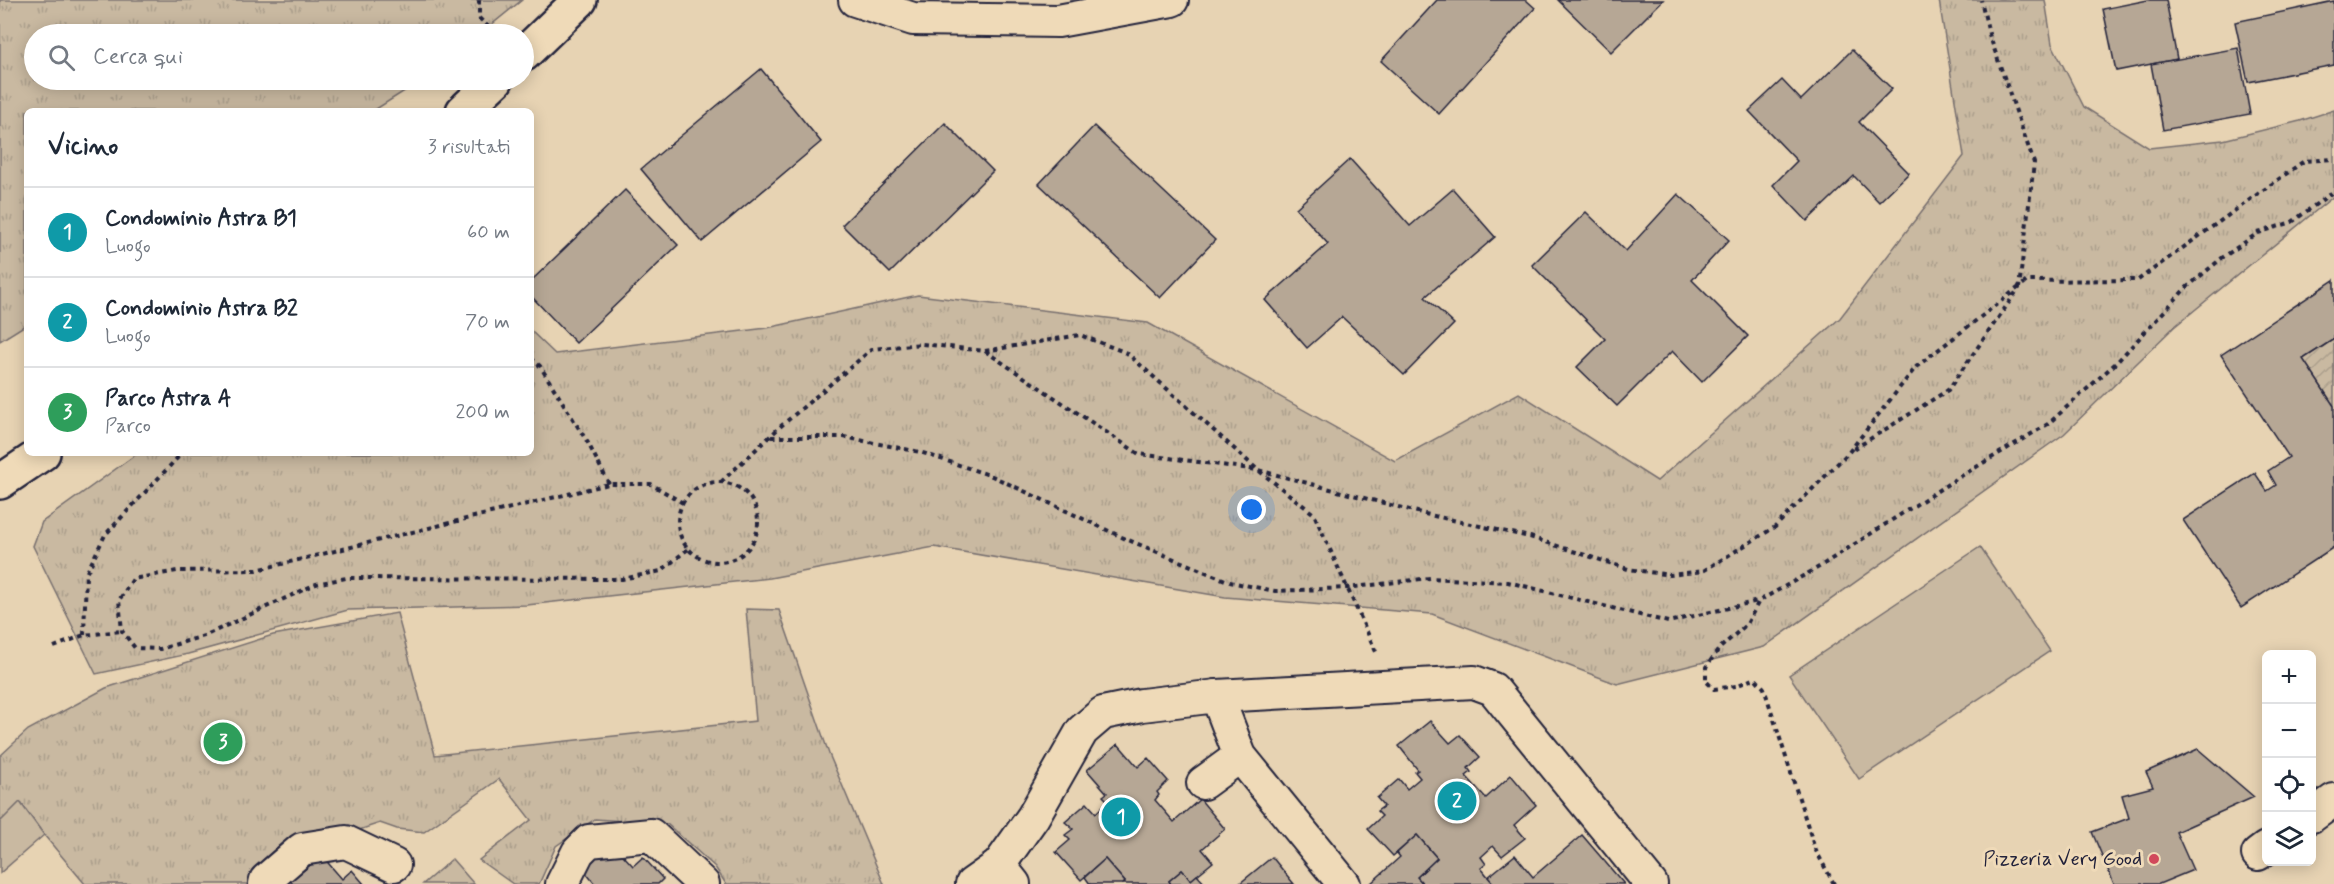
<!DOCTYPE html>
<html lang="it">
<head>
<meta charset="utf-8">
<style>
  :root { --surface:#fff; --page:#f2f2f3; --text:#1f2937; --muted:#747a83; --line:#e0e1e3; --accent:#d1495b }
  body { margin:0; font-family:Mynerve,sans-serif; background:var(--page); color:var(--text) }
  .controls { position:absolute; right:18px; bottom:18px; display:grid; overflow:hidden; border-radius:9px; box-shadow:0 3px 15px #0003 }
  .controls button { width:54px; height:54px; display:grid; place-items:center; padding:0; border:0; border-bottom:2px solid var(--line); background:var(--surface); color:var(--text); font:30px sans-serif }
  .you { position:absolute; left:1252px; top:510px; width:21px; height:21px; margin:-15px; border:4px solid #fff; border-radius:50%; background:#1a73e8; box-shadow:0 0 0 9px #1a73e833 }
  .badge { display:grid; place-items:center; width:39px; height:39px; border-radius:50%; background:var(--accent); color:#fff; font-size:20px; font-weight:700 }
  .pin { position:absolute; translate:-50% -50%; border:3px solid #fff; box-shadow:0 2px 6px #0006 }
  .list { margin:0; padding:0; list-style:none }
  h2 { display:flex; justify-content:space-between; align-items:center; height:78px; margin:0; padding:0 24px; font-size:26px }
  h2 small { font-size:20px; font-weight:400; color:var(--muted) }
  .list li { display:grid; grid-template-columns:39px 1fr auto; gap:18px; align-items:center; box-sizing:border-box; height:90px; padding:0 24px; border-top:2px solid var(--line) }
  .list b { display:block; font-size:22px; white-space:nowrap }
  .list p { margin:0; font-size:20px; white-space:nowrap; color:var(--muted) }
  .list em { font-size:20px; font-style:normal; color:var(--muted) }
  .icon { flex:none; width:33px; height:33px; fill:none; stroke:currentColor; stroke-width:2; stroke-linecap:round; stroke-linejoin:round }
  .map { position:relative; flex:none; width:2334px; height:884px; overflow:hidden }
  .search { position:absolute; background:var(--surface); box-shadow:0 3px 15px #0003; left:24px; top:24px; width:510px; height:66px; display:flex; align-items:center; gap:15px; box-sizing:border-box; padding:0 21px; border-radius:33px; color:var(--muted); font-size:22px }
  .panel { position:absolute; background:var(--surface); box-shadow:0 3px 15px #0003; left:24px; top:108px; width:510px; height:348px; border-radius:9px }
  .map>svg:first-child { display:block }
</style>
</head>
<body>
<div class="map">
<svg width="2334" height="884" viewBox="0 0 2334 884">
  <defs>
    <pattern id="park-tufts" width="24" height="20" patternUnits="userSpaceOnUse" patternTransform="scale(1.5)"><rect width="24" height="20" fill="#c9b9a1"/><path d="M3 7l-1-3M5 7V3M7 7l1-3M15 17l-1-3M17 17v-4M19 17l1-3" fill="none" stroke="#ac9f8c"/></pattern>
    <pattern id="garden-furrows" width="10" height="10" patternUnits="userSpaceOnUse" patternTransform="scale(1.5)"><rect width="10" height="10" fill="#c9b9a1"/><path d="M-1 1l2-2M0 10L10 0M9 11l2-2" fill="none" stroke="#ac9f8c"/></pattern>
  </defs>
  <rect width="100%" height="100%" fill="#e7d3b3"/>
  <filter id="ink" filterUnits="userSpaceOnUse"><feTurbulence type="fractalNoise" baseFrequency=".0167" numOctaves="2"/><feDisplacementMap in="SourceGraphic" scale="12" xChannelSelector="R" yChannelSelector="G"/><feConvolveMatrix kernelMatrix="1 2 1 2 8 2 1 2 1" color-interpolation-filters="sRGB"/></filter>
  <g filter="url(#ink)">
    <g fill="url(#park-tufts)" stroke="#766e6e" stroke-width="1.5">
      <path d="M0,0H522L480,34H34V80H422L373,111H27V324L0,341Z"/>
      <path d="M1939,0H2045L2052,44L2084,107L2149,148L2223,140L2300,121L2334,110V196L2174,327L2064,434L1764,647L1617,684L1432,614L1225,597L934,547L770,578L527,605L348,610L188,654L96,674L33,546L42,522L138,453H531V331L555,354L767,328L918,295L1148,323L1395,461L1519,393L1657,481L1840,318L1964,156Z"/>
      <path d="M746,609L779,610L829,754L884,884H726L715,867L667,824L595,819L556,846L539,884H513L479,860L531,820L499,779L424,832L397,829L380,823L356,831L325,832L282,843L263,860L248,884H85L44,835L21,803L0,822V756L28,730L106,688L273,635L397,613L435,755L756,721Z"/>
    </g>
    <path fill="url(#garden-furrows)" stroke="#766e6e" stroke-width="1.5" d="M2334,339V406L2303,359Z"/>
    <g fill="#c9b9a1" stroke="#766e6e" stroke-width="1.5">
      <path d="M1980,547L2050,651L1859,779L1789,675Z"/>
      <path d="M20,802L44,835L0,873V822Z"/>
      <path d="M452,859L474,884H423Z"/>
    </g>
    <g fill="#b6a795" stroke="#22223b" stroke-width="1.5">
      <path d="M1437,0H1526L1535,8L1439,114L1381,61Z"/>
      <path d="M1558,0H1663L1611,52Z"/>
      <path d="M2148,0H2166L2177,59L2116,71L2103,9Z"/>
      <path d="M2334,1V65L2248,82L2235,22Z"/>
      <path d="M2238,48L2250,114L2163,130L2151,64Z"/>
      <path d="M1852,50L1892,89L1859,122L1909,173L1879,202L1854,176L1807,221L1773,185L1797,161L1749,111L1782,80L1801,100Z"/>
      <path d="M761,69L821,142L702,242L641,169Z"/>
      <path d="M945,123L993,171L890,273L842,225Z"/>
      <path d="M1094,126L1215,240L1160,298L1039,184Z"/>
      <path d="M1350,159L1410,226L1453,189L1495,237L1425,297L1454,324L1404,375L1342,317L1307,348L1265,300L1328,244L1296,208Z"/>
      <path d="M625,190L678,245L576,343L531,296V281Z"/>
      <path d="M1678,194L1729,240L1692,280L1748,336L1702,382L1672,351L1617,406L1577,367L1605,339L1532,265L1586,212L1626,251Z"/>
      <path d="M2334,280V339L2303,359L2334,406V547L2241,608L2183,520L2255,473L2267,491L2276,485L2268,471L2289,457L2221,355Z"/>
      <path d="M1430,721L1450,743L1460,735L1480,757L1468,768L1471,772L1466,776L1486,798L1511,775L1536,805L1514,825L1525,838L1502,856L1493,846L1481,857L1486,864L1481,868L1494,884H1423L1417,877L1437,858L1417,835L1393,856L1368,829L1382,816L1377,811L1384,806L1377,798L1399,779L1407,789L1420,778L1415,772L1418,770L1399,746Z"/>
      <path d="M1118,744L1138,767L1148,758L1168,781L1157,792L1159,795L1155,800L1174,822L1200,799L1225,829L1202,849L1213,862L1191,880L1182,870L1169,881L1172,884H1123L1125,882L1105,859L1081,880L1056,852L1070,840L1065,835L1073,829L1065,822L1087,803L1096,813L1108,801L1103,796L1107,793L1087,770Z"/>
      <path d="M2198,749L2254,797L2176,832L2193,870L2159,884H2114L2092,832L2129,818L2122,795L2153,787L2146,772Z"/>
      <path d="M1417,835L1437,858L1417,877L1423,884H1370L1400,857L1397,853Z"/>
      <path d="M1582,835L1624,884H1494L1488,877L1515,855L1533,877Z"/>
      <path d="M612,843L633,866L643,857L663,879L658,884H595L582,868Z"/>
      <path d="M322,856L342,879L352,870L364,884H293L290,881Z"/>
      <path d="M1272,857L1294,884H1239Z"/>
      <path d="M1105,859L1125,882L1123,884H1090L1085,877Z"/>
      <path d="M1182,870L1191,880L1197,875L1205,884H1171L1169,881Z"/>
    </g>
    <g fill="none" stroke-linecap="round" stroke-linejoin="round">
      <g stroke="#22223b" stroke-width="36">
        <g id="street">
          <path d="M855,0L913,19L1058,21L1172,0"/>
          <path d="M1217,696L1240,756L1344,884"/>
          <path d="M1203,783L1240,756"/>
          <path d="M2312,816L2334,800"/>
          <path d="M2258,854L2266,848"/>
          <path d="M999,865L1033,817L1082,731L1103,713L1142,705L1217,696L1474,682L1493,689L1651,884"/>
          <path d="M265,884L266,880L302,849L346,842L394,865"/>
          <path d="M562,884L578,852L589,841L651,835L703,884"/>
          <path d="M972,884L999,865L1014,884"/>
        </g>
      </g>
      <g stroke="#22223b" stroke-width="38">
        <g id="secondary">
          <path d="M524,54L580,0"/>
          <path d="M463,111L496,80"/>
          <path d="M0,482L43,453"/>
        </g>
      </g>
      <g stroke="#22223b" stroke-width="4" stroke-dasharray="4.5 4.5" stroke-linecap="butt">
        <path d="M479,0V18L496,34"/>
        <path d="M985,351L1080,335L1127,353L1258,470L1314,514L1377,654"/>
        <path d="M531,358L540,366L588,443L609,484"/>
        <path d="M771,437H844L920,452L992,476L1126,539L1230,582L1275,591L1347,588L1430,578L1508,582L1668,622L1758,601"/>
        <path d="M1854,449L1948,390L2019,288L2034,163L1989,34L1981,0"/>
        <path d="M721,482L781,426L872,349L922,344L985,351L1139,454L1258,470L1425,514L1530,537L1628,569L1670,575L1703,571L1775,527L1849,452L1916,367L2027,281L2138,280L2304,161L2334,159"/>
        <circle cx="718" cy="522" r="40"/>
        <path d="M683,503L651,484H609L257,570L177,571L133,579L119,600L122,631L135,648L160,649L204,636L316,584L346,578L622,579L661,571L688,549"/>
        <path d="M84,635L86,574L105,535L182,453"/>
        <path d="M54,647L84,635L122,631"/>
        <path d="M1834,884L1815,849L1764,688L1755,678L1736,686L1714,689L1706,681V667L1719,649L1747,624L1759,601L1819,567L1948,484L2048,424L2116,363L2186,288L2222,258L2258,233L2292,222L2334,191"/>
      </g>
      <use href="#street" stroke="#efdab8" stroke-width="32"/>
      <use href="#secondary" stroke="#efdab8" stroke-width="33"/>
    </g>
  </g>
  <circle fill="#d1495b" stroke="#efdab8" stroke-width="2" cx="2154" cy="859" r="6"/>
  <g text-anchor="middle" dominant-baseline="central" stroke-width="6" stroke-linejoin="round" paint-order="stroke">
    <g font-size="20" fill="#22223b" stroke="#efdab8" text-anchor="end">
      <text x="2142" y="859">Pizzeria Very Good</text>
    </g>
  </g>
</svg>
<div class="controls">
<button>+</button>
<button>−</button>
<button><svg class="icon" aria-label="locate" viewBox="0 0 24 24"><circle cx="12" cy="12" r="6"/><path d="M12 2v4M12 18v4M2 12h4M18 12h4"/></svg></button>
<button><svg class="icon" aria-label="layers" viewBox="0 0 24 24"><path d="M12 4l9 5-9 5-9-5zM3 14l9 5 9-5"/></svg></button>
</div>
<div class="you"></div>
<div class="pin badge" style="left:1121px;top:817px;background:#0f9aa8">1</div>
<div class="pin badge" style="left:1457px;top:801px;background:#0f9aa8">2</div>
<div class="pin badge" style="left:223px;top:742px;background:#2e9e5b">3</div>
<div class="search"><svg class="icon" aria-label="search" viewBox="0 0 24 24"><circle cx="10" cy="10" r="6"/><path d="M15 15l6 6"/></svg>Cerca qui</div>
<section class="panel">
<h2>Vicino<small>3 risultati</small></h2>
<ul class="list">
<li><span class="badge" style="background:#0f9aa8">1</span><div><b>Condominio Astra B1</b><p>Luogo</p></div><em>60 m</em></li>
<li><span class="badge" style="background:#0f9aa8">2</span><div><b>Condominio Astra B2</b><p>Luogo</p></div><em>70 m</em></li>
<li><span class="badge" style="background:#2e9e5b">3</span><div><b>Parco Astra A</b><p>Parco</p></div><em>200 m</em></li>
</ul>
</section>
</div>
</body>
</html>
